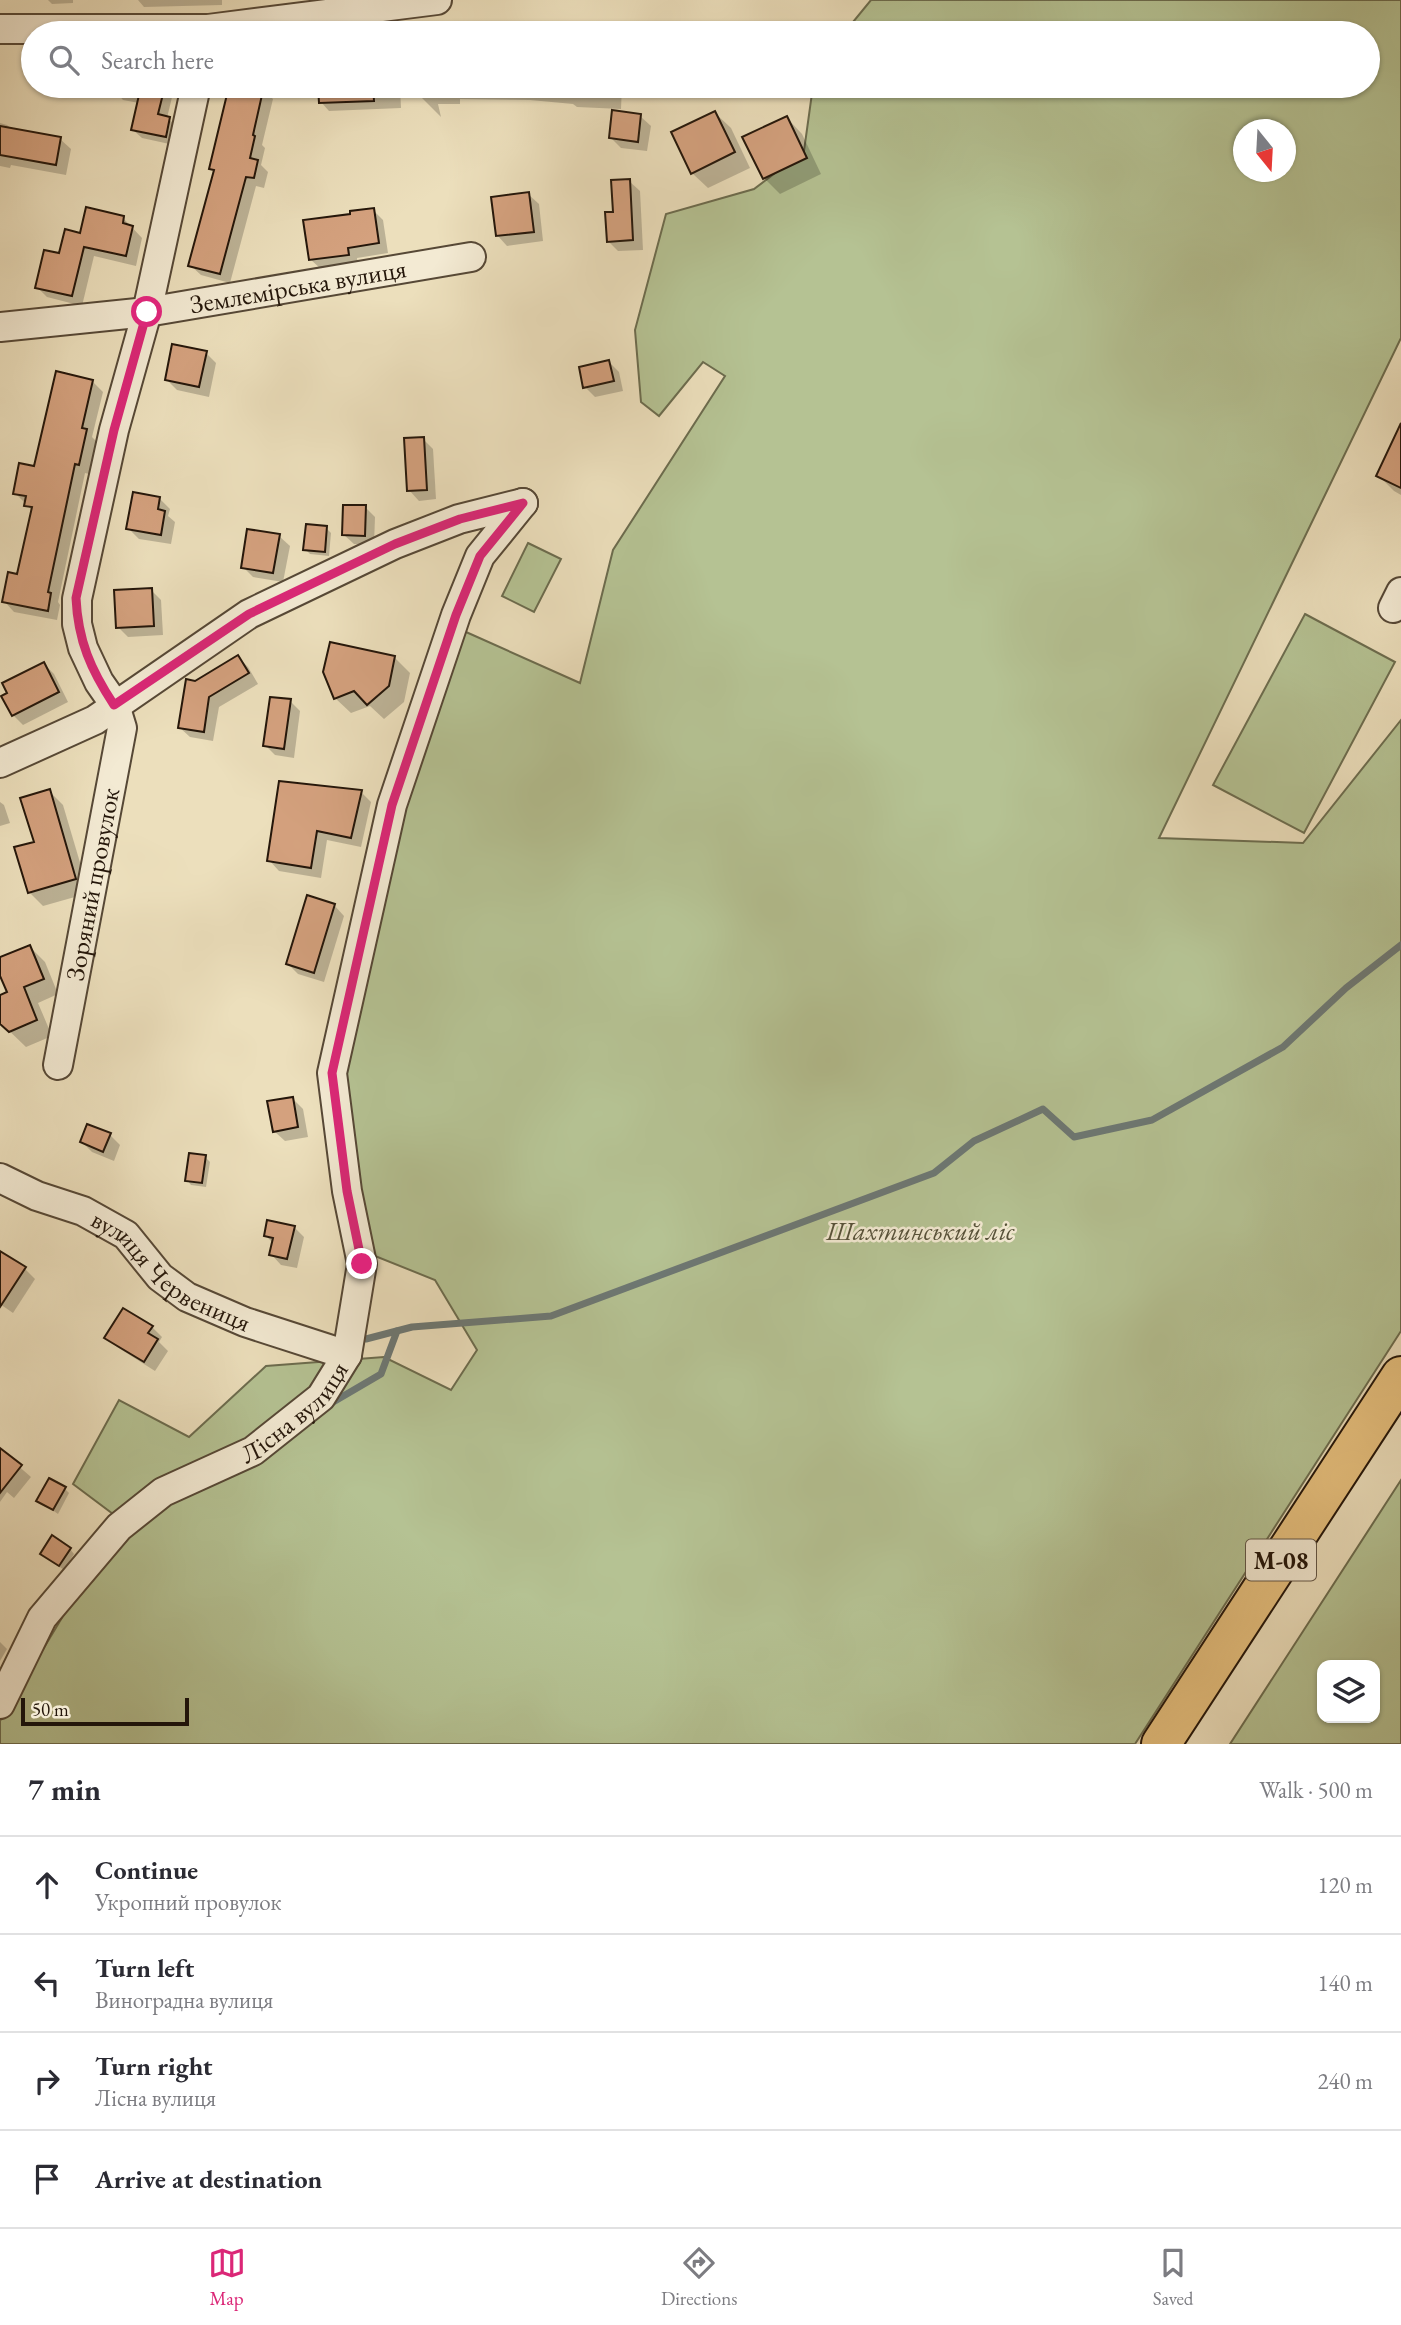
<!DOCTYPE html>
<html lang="en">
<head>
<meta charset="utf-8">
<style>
  :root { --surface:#fff; --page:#f7f7f7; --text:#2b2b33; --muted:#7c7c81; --line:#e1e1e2; --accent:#db2777 }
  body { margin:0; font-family:"EB Garamond",serif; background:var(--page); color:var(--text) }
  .controls { position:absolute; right:21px; bottom:21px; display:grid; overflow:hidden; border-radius:14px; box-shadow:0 2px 5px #0004 }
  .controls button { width:63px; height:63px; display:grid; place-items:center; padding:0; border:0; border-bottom:2px solid var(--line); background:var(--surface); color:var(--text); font:35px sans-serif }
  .compass { position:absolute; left:1233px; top:119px; width:63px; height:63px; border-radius:50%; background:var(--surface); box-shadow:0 2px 5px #0004; rotate:162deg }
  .scale { position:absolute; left:21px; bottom:18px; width:168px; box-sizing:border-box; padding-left:7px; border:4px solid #24160a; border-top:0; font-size:19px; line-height:24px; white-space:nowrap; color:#24160a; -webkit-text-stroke:5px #f3ead3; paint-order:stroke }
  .stop { position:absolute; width:21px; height:21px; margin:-16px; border:5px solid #db2777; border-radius:50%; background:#fff }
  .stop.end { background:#db2777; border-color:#fff; box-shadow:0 2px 7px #0008 }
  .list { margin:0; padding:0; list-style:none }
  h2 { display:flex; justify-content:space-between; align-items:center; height:91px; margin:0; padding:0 28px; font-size:30px }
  h2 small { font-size:23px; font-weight:400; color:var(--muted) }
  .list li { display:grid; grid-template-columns:46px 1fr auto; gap:21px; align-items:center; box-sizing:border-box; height:98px; padding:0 28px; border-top:2px solid var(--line) }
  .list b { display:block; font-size:26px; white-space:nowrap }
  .list p { margin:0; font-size:23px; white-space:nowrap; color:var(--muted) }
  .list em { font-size:23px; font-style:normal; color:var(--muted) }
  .icon { flex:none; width:38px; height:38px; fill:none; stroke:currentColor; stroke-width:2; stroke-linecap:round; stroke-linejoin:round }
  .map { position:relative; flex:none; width:1401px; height:1744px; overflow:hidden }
  .search { position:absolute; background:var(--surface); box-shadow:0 2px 5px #0004; left:21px; right:21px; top:21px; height:77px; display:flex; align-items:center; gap:18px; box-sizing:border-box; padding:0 24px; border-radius:38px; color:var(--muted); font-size:26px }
  .sheet { height:483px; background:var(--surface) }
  nav { display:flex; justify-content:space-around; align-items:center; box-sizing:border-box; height:98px; border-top:2px solid var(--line); background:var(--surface); font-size:19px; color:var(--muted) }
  nav a { display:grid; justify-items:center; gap:4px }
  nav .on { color:var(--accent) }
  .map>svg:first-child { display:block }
</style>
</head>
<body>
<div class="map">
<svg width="1401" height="1744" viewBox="0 0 1401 1744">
  <rect width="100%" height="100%" fill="#ecdfbc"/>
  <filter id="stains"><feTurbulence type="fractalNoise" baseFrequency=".00286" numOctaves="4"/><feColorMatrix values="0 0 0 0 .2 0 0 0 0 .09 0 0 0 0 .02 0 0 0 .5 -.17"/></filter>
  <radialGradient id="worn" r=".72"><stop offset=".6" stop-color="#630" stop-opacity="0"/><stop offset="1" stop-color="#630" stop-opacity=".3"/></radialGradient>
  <g fill="#b5c293" stroke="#6c6c4e" stroke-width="2" fill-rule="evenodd">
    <path d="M871,0H1401V338L1159,838L1303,843L1401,720V1331L1135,1744H0V1721L75,1596L133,1529L73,1484L119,1400L189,1437L266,1366L384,1357L451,1390L477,1350L435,1280L365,1252L336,1119L344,998L457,628L580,683L613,550L725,376L703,362L659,416L641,402L635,330L666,214L754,189L804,151L813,86H1368V33H844ZM1244,130H1286V172H1244Z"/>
    <path d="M528,543L561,559L534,612L502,596Z"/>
    <path d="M1305,614L1395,662L1304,833L1213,785Z"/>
    <path d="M1401,1480V1744H1230ZM1375,1665V1718H1322V1665Z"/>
  </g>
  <g fill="#0003">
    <path d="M48,0H78H73V3L52,4Z"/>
    <path d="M222,0V5L144,7L138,0Z"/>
    <path d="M116,86H171L174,89L167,118L178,127L174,145L142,138L133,130L139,103L123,100L115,91Z"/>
    <path d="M231,86H249L263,89L273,99L262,145L265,148L261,165L268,172L264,188L256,186L230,283L201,275L190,265L215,173L211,168Z"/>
    <path d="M320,86H400L401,108L329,111L321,102Z"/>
    <path d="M414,86H622L621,109L577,107L573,104L530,100L460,99V104H438L441,117L419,95Z"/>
    <path d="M745,86H778L752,96Z"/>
    <path d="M715,113L731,128L750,168L708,188L692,173Z"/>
    <path d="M640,116L651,126L647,151L621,148L611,138Z"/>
    <path d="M787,118L802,134L821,174L780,194L764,178Z"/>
    <path d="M0,123L7,125L13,130L60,139L71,149L66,175L11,165L10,168L0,166Z"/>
    <path d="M629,181L640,191L643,250L618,251L608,241L615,213Z"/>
    <path d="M528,194L539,204L543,241L507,246L497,235Z"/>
    <path d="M373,210L383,220L388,253L357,258L358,265L321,269L310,259L352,215Z"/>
    <path d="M123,218L142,238L136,266L94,256L82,306L47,297L37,287L60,255L81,235Z"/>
    <path d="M206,353L216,363L209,397L177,390L167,380Z"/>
    <path d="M609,362L619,372L623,391L595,397L585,387Z"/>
    <path d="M93,382L103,392L92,437L96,441L89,474L85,473L58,602L60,605L57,620L14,612L4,601L19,576L33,511L15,493L36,468Z"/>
    <path d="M1401,427V495L1394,491L1378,475Z"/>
    <path d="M423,439L433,449L436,499L419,501L409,490Z"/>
    <path d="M159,498L170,509L168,516L175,522L171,544L139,539L128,528Z"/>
    <path d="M365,507L375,517L374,545L354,544L343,534Z"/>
    <path d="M326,528L331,533L329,556L310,554L305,549Z"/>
    <path d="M279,536L290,546L283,582L253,577L243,567Z"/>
    <path d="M151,590L161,600L163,635L128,637L118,627Z"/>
    <path d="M238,657L248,667L258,684L219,707L213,741L190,737L179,727L196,683Z"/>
    <path d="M394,657L410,673L404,702L384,719L370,706L351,713L335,698Z"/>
    <path d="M44,664L54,674L68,702L23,725L13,715Z"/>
    <path d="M290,701L300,711L294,758L275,755L265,745Z"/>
    <path d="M49,791L63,805L89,893L43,906L29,892Z"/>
    <path d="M361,792L371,802L361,847L327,840L321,878L279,871L269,860Z"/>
    <path d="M0,802L4,805L10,823L0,826Z"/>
    <path d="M334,905L344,916L324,982L298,974L288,964Z"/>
    <path d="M30,947L45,962L58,994L38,1003L52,1036L26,1047L0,1022V997L9,993L0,971V959Z"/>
    <path d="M293,1099L303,1109L308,1137L285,1141L274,1131Z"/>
    <path d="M110,1135L120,1145L114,1161L92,1152L82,1142Z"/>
    <path d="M205,1157L210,1162L206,1187L191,1185L187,1180Z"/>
    <path d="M294,1227L304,1237L297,1268L281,1265L271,1254L274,1244L266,1236Z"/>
    <path d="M0,1253L25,1269L35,1279L13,1313L0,1304Z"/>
    <path d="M152,1327L162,1337L159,1342L168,1351L155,1371L117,1347L107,1337Z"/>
    <path d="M0,1450L31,1477L14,1498L7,1492L0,1502Z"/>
    <path d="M65,1489L69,1493L58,1514L38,1500Z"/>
    <path d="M70,1549L74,1554L64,1570L42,1554Z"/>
    <path d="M0,1642L7,1649L0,1661Z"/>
  </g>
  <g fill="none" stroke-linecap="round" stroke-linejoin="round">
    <g stroke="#6d7874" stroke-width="7">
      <path d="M366,1339L412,1327L551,1316L934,1173L974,1141L1043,1109L1074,1137L1152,1120L1283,1047L1346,988L1401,945"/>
      <path d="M328,1405L381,1374L397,1331"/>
    </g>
  </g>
  <g fill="#d4a17e" stroke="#24160a" stroke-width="2">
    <path d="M141,86H165L158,114L170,117L166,137L131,130Z"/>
    <path d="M229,86H264L253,135L255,136L250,158L258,160L254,178L246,177L220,274L188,266L214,170L209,169Z"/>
    <path d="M318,86H373L374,101L319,103Z"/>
    <path d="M612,110L641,114L638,142L609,138Z"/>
    <path d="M715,111L735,152L691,174L671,132Z"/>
    <path d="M787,116L807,158L763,179L742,137Z"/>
    <path d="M0,126L61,137L56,165L0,155Z"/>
    <path d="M630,179L633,240L607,242L605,212H613L611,180Z"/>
    <path d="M529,192L534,232L496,236L491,197Z"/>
    <path d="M86,207L124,216L123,223L133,226L126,256L84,247L72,296L35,288L44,250L59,253L65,229L80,233Z"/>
    <path d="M374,208L379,243L348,248L349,255L309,260L303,220L350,214V211Z"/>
    <path d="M172,344L207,351L199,387L165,380Z"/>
    <path d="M609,360L614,381L583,388L579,367Z"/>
    <path d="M56,371L93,380L82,428L87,429L79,465L75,464L48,592L51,593L48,611L2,602L8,572L17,574L32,507L24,506L26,496L13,494L19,463L34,466Z"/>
    <path d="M1401,423V488L1376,476Z"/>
    <path d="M424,437L427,490L407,491L404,438Z"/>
    <path d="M133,492L160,497L158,509L165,511L161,535L126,529Z"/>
    <path d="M343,505H366L365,536L342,535Z"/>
    <path d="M306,524L327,526L325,552L303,550Z"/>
    <path d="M247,529L280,534L273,573L241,568Z"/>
    <path d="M152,588L154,626L116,628L114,590Z"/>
    <path d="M330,642L395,656L389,686L367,705L354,691L334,699L323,672Z"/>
    <path d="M238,655L249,673L209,697L204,732L178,728L186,679L195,681Z"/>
    <path d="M44,662L59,692L12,716L1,696L7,693L2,683Z"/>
    <path d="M270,697L291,699L284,749L263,746Z"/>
    <path d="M279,781L362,790L351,838L317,831L311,868L267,861Z"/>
    <path d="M50,789L76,879L28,893L14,847L34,842L20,798Z"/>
    <path d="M307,895L335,904L314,973L286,964Z"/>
    <path d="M30,945L44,979L24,987L37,1020L9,1032L0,1024V995L7,992L0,976V957Z"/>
    <path d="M293,1097L298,1127L273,1132L267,1101Z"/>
    <path d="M87,1124L111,1133L103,1152L80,1142Z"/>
    <path d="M189,1153L206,1155L202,1183L185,1181Z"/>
    <path d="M267,1220L295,1226L287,1259L269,1255L273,1238L264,1236Z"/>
    <path d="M0,1251L26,1267L0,1307Z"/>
    <path d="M123,1308L153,1326L148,1333L158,1339L144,1362L104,1338Z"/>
    <path d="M0,1448L22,1465L0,1493Z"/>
    <path d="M49,1478L66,1487L53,1510L36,1501Z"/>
    <path d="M52,1535L71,1548L59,1566L40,1554Z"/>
  </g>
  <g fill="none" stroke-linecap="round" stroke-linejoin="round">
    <g stroke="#564836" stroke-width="32">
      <g id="minor">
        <path d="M0,29H208L437,0"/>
        <path id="s1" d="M0,327L147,312L471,257"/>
        <path d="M1393,608L1401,592"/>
        <path d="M0,763L95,720L249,614L395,544L459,519L523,503"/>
        <path id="s2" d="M58,1065L122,728L115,705L99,682L83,648L77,624V599L114,430L147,312L196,86"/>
        <path id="s3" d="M0,1178L37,1196L83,1211L126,1235L160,1277L187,1297L245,1322L347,1355"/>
        <path id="s4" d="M0,1704L42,1618L119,1527L163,1492L253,1451L321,1397L347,1355L362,1264L347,1191L332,1073L392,805L456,615L480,556L523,503"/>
      </g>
    </g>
    <g stroke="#24160a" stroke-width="42">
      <path id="highway" d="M1161,1744L1401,1376"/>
    </g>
    <use href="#minor" stroke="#f3ead3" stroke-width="28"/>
    <use href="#highway" stroke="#e6c07e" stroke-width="38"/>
  </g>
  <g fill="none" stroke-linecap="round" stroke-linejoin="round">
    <path stroke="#db2777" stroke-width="9" d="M147,312L114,430L76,598C78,641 91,670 114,705L249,614L395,544L460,519L523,503L480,556L456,615L392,805L332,1073L347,1191L362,1264"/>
  </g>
  <g text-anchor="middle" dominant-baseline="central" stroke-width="5" stroke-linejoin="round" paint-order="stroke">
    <rect fill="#f3ead3" stroke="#625646" stroke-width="2" x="1246" y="1539.5" width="70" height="41" rx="5"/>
    <g font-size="24" font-weight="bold" fill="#24160a">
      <text x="1281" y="1560">М-08</text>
    </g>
    <g font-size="26" fill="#24160a" stroke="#f3ead3">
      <text stroke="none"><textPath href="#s1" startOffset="301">Землемірська вулиця</textPath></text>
      <text stroke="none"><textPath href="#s2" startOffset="184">Зоряний провулок</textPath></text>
      <text stroke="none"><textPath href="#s3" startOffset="198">вулиця Червениця</textPath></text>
      <text stroke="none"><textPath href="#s4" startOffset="427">Лісна вулиця</textPath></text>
    </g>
    <g font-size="26" font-style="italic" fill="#57523a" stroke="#f3ead3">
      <text x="920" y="1231">Шахтинський ліс</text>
    </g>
  </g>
  <rect width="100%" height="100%" filter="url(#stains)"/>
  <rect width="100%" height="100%" fill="url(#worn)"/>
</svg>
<div class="controls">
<button><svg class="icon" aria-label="layers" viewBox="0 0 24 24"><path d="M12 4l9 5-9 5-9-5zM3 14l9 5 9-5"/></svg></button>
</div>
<svg class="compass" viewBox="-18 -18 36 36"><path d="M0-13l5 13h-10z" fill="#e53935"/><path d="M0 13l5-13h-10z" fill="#7c7c81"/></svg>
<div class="scale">50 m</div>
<div class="stop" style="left:147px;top:312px"></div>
<div class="stop end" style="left:362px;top:1264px"></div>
<div class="search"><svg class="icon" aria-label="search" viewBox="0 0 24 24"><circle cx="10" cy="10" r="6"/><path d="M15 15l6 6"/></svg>Search here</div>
</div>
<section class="sheet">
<h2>7 min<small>Walk · 500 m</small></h2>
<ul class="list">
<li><svg class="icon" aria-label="ahead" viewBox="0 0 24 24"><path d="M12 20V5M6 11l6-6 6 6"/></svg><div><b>Continue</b><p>Укропний провулок</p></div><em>120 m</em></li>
<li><svg class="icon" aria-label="left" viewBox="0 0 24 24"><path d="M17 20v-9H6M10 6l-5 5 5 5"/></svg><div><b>Turn left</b><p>Виноградна вулиця</p></div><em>140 m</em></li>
<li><svg class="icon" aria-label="right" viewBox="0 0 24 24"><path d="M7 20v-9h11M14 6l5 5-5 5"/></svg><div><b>Turn right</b><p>Лісна вулиця</p></div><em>240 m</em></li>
<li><svg class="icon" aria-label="arrive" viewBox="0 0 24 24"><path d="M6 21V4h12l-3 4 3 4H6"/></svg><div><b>Arrive at destination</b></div></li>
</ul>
</section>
<nav>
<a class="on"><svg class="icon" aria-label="map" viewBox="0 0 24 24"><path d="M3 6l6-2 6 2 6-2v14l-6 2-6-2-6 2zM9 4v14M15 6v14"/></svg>Map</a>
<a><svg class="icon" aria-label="directions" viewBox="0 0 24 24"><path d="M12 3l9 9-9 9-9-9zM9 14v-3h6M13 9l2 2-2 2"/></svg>Directions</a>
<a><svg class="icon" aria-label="saved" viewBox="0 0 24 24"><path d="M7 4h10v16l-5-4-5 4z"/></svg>Saved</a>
</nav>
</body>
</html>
